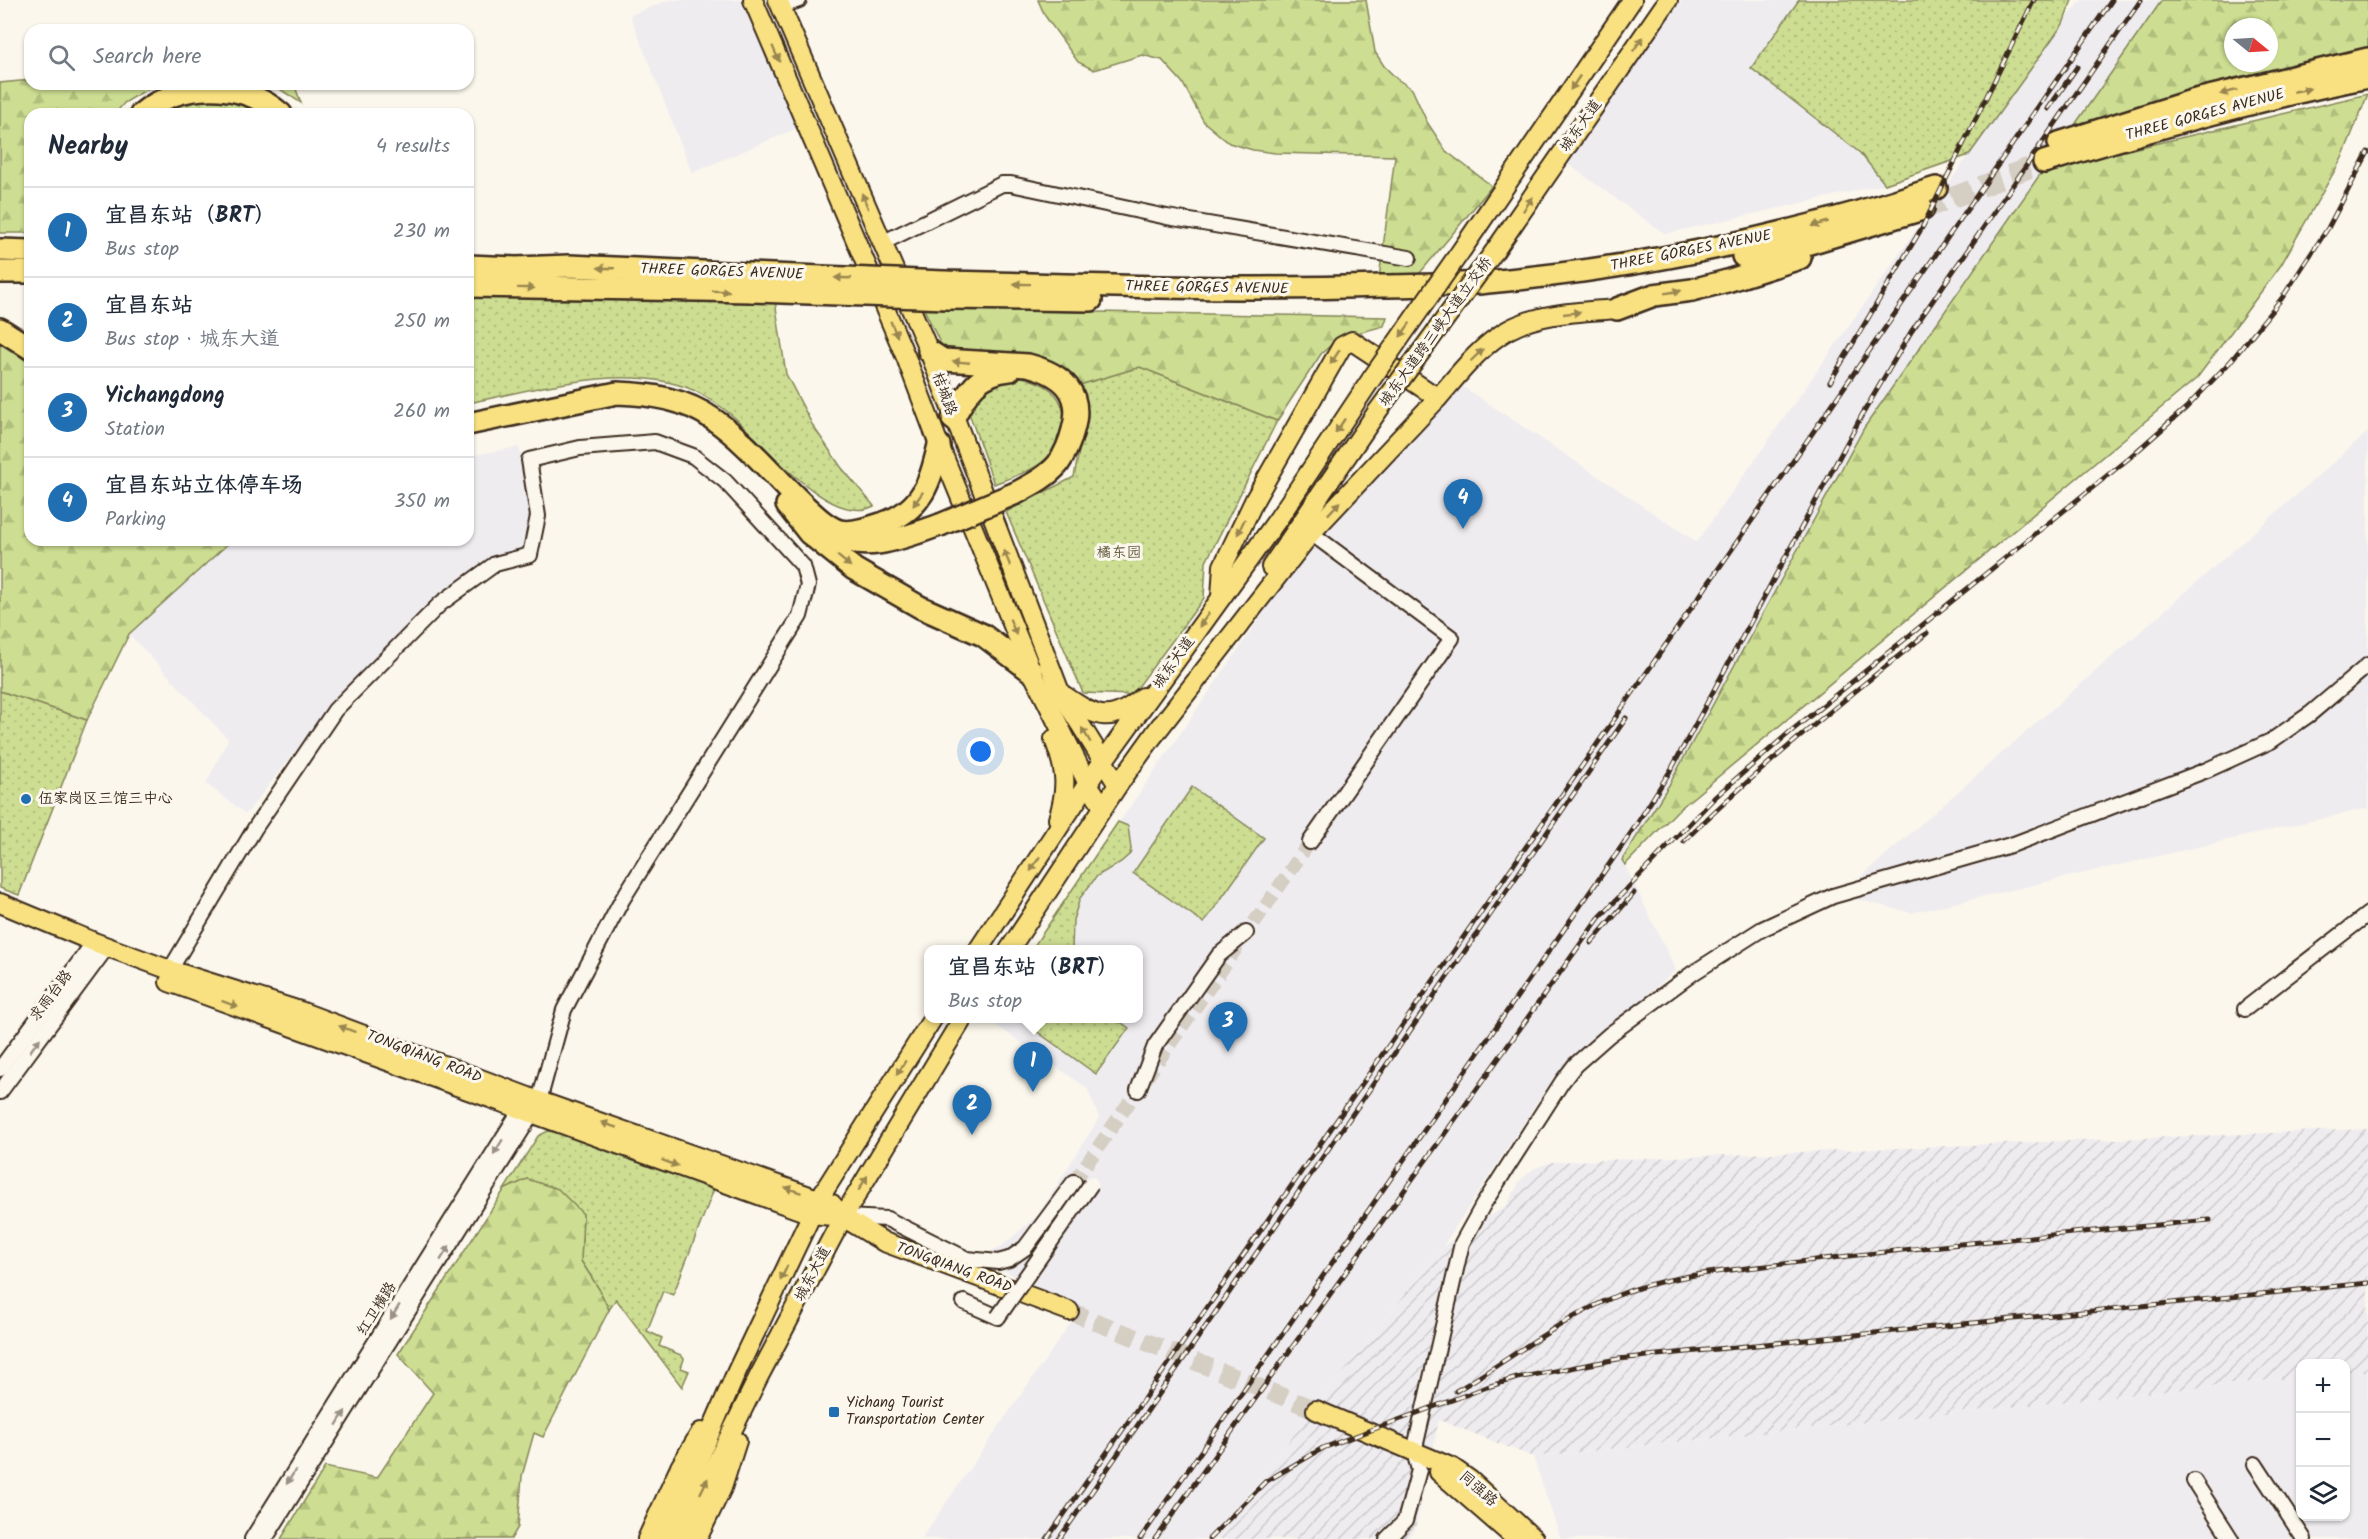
<!DOCTYPE html>
<html lang="en">
<head>
<meta charset="utf-8">
<style>
  :root { --surface:#fff; --page:#f2f2f3; --text:#1f2937; --muted:#747a83; --line:#e0e1e3; --accent:#1f6fb2 }
  body { margin:0; font-family:Kalam,"LXGW WenKai TC",sans-serif; background:var(--page); color:var(--text) }
  .controls { position:absolute; right:18px; bottom:18px; display:grid; overflow:hidden; border-radius:12px; box-shadow:0 2px 4px #0004 }
  .controls button { width:54px; height:54px; display:grid; place-items:center; padding:0; border:0; border-bottom:2px solid var(--line); background:var(--surface); color:var(--text); font:30px sans-serif }
  .compass { position:absolute; left:2224px; top:18px; width:54px; height:54px; border-radius:50%; background:var(--surface); box-shadow:0 2px 4px #0004; rotate:108deg }
  .you { position:absolute; left:981px; top:752px; width:21px; height:21px; margin:-15px; border:4px solid #fff; border-radius:50%; background:#1a73e8; box-shadow:0 0 0 9px #1a73e833 }
  .badge { display:grid; place-items:center; width:39px; height:39px; border-radius:50%; background:var(--accent); color:#fff; font-size:20px; font-weight:700 }
  .pin { position:absolute; translate:-50% -50px; filter:drop-shadow(0 2px 3px #0008) }
  .pin::after { content:''; position:absolute; top:32px; width:21px; height:18px; background:inherit; clip-path:polygon(0 0,100% 0,50% 100%) }
  .popup { position:absolute; left:924px; top:945px; width:219px; height:78px; box-sizing:border-box; display:grid; place-content:center; border-radius:12px; background:var(--surface); filter:drop-shadow(0 2px 4px #0005); font-size:20px; white-space:nowrap; color:var(--muted) }
  .popup b { font-size:22px; color:var(--text) }
  .popup::after { content:''; position:absolute; left:50%; top:100%; margin-left:-12px; border:12px solid transparent; border-top-color:var(--surface) }
  .list { margin:0; padding:0; list-style:none }
  h2 { display:flex; justify-content:space-between; align-items:center; height:78px; margin:0; padding:0 24px; font-size:26px }
  h2 small { font-size:20px; font-weight:400; color:var(--muted) }
  .list li { display:grid; grid-template-columns:39px 1fr auto; gap:18px; align-items:center; box-sizing:border-box; height:90px; padding:0 24px; border-top:2px solid var(--line) }
  .list b { display:block; font-size:22px; white-space:nowrap }
  .list p { margin:0; font-size:20px; white-space:nowrap; color:var(--muted) }
  .list em { font-size:20px; font-style:normal; color:var(--muted) }
  .icon { flex:none; width:33px; height:33px; fill:none; stroke:currentColor; stroke-width:2; stroke-linecap:round; stroke-linejoin:round }
  .map { position:relative; flex:none; width:2368px; height:1539px; overflow:hidden }
  .search { position:absolute; background:var(--surface); box-shadow:0 2px 4px #0004; left:24px; top:24px; width:450px; height:66px; display:flex; align-items:center; gap:15px; box-sizing:border-box; padding:0 21px; border-radius:18px; color:var(--muted); font-size:22px }
  .panel { position:absolute; background:var(--surface); box-shadow:0 2px 4px #0004; left:24px; top:108px; width:450px; height:438px; border-radius:18px }
  .map>svg:first-child { display:block }
</style>
</head>
<body>
<div class="map">
<svg width="2368" height="1539" viewBox="0 0 2368 1539">
  <defs>
    <pattern id="industrial-furrows" width="10" height="10" patternUnits="userSpaceOnUse" patternTransform="scale(1.5)"><rect width="10" height="10" fill="#efecf0"/><path d="M-1 1l2-2M0 10L10 0M9 11l2-2" fill="none" stroke="#cecbcd"/></pattern>
    <pattern id="grass-dots" width="8" height="8" patternUnits="userSpaceOnUse" patternTransform="scale(1.5)"><rect width="8" height="8" fill="#cdde92"/><path d="M2 2h.1M6 6h.1" fill="none" stroke="#b1bf7d" stroke-width="1.8" stroke-linecap="round"/></pattern>
    <pattern id="forest-firs" width="22" height="20" patternUnits="userSpaceOnUse" patternTransform="scale(1.5)"><rect width="22" height="20" fill="#cdde92"/><path d="M5 1l3.5 6h-7zM16 11l3.5 6h-7z" fill="#b1bf7d"/></pattern>
  </defs>
  <rect width="100%" height="100%" fill="#fbf7ec"/>
  <filter id="ink" filterUnits="userSpaceOnUse"><feTurbulence type="fractalNoise" baseFrequency=".0167" numOctaves="2"/><feDisplacementMap in="SourceGraphic" scale="12" xChannelSelector="R" yChannelSelector="G"/><feConvolveMatrix kernelMatrix="1 2 1 2 8 2 1 2 1" color-interpolation-filters="sRGB"/></filter>
  <g filter="url(#ink)">
    <g fill="#efecf0">
      <path d="M669,0H747L802,126L692,173L630,15Z"/>
      <path d="M1682,0H1799L1751,68L1860,153L1885,184L1665,234L1565,162Z"/>
      <path d="M2082,0H2162L1864,428L1669,785L1622,859L1676,970L1554,1077L1443,1246L1212,1539H921L1081,1308L959,1249L985,1254L1002,1246L1039,1214L1099,1118L1087,1088L987,1019L1138,1018V950L1032,949L1306,551L1462,386L1697,542L2053,35Z"/>
      <path d="M2368,432V808L1911,913L1840,895Z"/>
      <path d="M519,447L534,518L526,552L496,560L332,705L246,814L206,784L228,739L129,634L232,540H468V456Z"/>
      <path d="M2368,1367V1539H1561L1533,1457L2300,1377V1516H2346V1373L2366,1371Z"/>
    </g>
    <path fill="url(#industrial-furrows)" d="M2368,1129V1367L2366,1371L2346,1373V1364H2300V1377L1533,1457L1439,1420L1415,1530L1405,1539H1212L1443,1246L1507,1205L1519,1182L1533,1169L1552,1162Z"/>
    <g fill="url(#grass-dots)" stroke="#848458" stroke-width="1.5">
      <path d="M1799,0H2072L2063,24L1969,155L1885,184L1860,153L1751,68Z"/>
      <path d="M233,97L273,114H153L180,99Z"/>
      <path d="M468,296L775,301L786,374L813,426L841,467L874,506C832,528 763,444 735,418C724,408 706,396 693,390C625,362 537,389 468,403Z"/>
      <path d="M1140,367L1277,421L1206,562L1204,598L1132,695L1083,693L1006,512L1074,477L1085,420L1076,386Z"/>
      <path d="M1016,375C1026,378 1038,381 1047,387C1073,404 1067,443 1045,460C1030,472 1012,477 994,484L968,410C984,389 990,383 1016,375Z"/>
      <path d="M0,691L87,720L19,895L0,888Z"/>
      <path d="M1192,787L1264,838L1204,923L1133,873Z"/>
      <path d="M1118,822L1128,826L1131,849L1130,854L1121,862L1097,876L1080,898L1073,920L1072,949H1032Z"/>
      <path d="M1028,1018L1116,1019L1129,1028L1096,1074L1025,1023Z"/>
      <path d="M548,1131L565,1134L714,1189L673,1295L663,1291L647,1331L662,1338L659,1346L681,1355L684,1359L681,1368L689,1371L682,1387L616,1299L609,1310L599,1289L581,1261L583,1214L527,1179L504,1190L538,1136Z"/>
    </g>
    <g fill="url(#forest-firs)" stroke="#848458" stroke-width="1.5" fill-rule="evenodd">
      <path d="M1038,0H1366L1375,52L1384,66L1397,79L1412,89L1427,122L1446,151L1492,186L1415,279L1379,278L1395,156L1275,153L1253,150L1229,143L1204,122L1182,82L1162,60L1142,55L1094,70L1078,62L1045,16Z"/>
      <path d="M2162,0H2368V50L2238,77L2074,126ZM2233,27H2269V63H2233Z"/>
      <path d="M30,80V84H156L124,103L115,114H30V233H0V83Z"/>
      <path d="M272,84H294L301,103Z"/>
      <path d="M2368,94L2342,158L2281,265L2197,378L1677,811L1625,865L1622,860L1669,785L1864,428L2043,170Z"/>
      <path d="M924,309L1387,317L1384,326L1339,338L1321,354L1277,421L1140,367L1076,386L982,352L942,347Z"/>
      <path d="M0,341L30,364V540H232L129,634L87,720L0,691Z"/>
      <path d="M527,1179L558,1189L583,1214L581,1261L599,1289L609,1310L543,1437L534,1433L522,1476L518,1527L511,1539H281L325,1467L377,1478L433,1393L398,1354L504,1190Z"/>
    </g>
    <g fill="none" stroke-linecap="round" stroke-linejoin="round">
      <path stroke="#d5cec3" stroke-width="14" stroke-dasharray="14 7" stroke-linecap="butt" d="M1074,1182L1310,842"/>
      <path stroke="#d5cec3" stroke-width="18" stroke-dasharray="18 9" stroke-linecap="butt" d="M1069,1311L1316,1410"/>
      <path stroke="#d5cec3" stroke-width="21" stroke-dasharray="21 10" stroke-linecap="butt" d="M1923,209L2044,162"/>
      <g stroke="#3b2a1e" stroke-width="18">
        <g id="minor">
          <path d="M780,7L799,0"/>
          <path d="M882,243L1002,184H1011L1167,217L1409,258"/>
          <path d="M1310,842L1452,638L1311,533"/>
          <path d="M170,970L255,828L335,710L440,604L495,564L530,555L538,516L529,460L580,448L655,442L693,456L725,481L803,566L808,585L800,616L622,900L564,1010L539,1101L532,1114L265,1539"/>
          <path d="M2245,1009L2368,914"/>
          <path d="M0,1069L94,942"/>
          <path d="M1138,1090L1155,1046L1219,955L1246,933"/>
          <path d="M0,1092L107,947"/>
          <path d="M845,1217L887,1219L967,1259L998,1262L1009,1259L1025,1248L1074,1182"/>
          <path d="M964,1302L998,1317"/>
          <path d="M2255,1464L2304,1539"/>
          <path d="M2194,1481L2231,1539"/>
          <path d="M252,1539L526,1101"/>
          <path d="M1387,1539L1405,1521L1419,1470L1414,1452L1462,1243L1483,1205L1562,1082L1575,1065L1609,1035L1693,973L1762,929L1833,896L2014,844L2207,770L2271,741L2310,714L2368,665"/>
        </g>
      </g>
      <g stroke="#3b2a1e" stroke-width="22">
        <g id="major">
          <path d="M753,0L907,360L939,445L1032,672L1088,784L1103,807"/>
          <path d="M778,0L929,351L1060,692L1118,785"/>
          <path d="M1463,248L1632,0"/>
          <path d="M1494,252L1668,0"/>
          <path d="M1438,398C1459,374 1480,346 1508,330C1541,312 1582,312 1617,309"/>
          <path d="M1271,567L1377,412"/>
          <path d="M1065,696C1098,719 1111,724 1143,697"/>
          <path d="M1154,735L1311,533L1438,398L1352,341L1342,346L1255,499L1223,566L1221,596"/>
          <path d="M1054,739C1066,770 1068,787 1058,819"/>
          <path d="M0,903L94,942L170,970L300,1011L539,1101L832,1204L843,1217L884,1242L1069,1311"/>
          <path d="M978,950L1094,774L1278,519L1372,378"/>
          <path d="M1009,950L1118,785L1161,725"/>
          <path d="M169,982L811,1214L843,1217"/>
          <path d="M1316,1410L1453,1468L1470,1480L1534,1539"/>
          <path d="M1439,1472L1516,1539"/>
          <path d="M647,1539L680,1467L701,1432"/>
          <path d="M664,1539L737,1371L819,1199L933,1018"/>
          <path d="M679,1539L759,1376L843,1217L963,1018"/>
          <path d="M697,1539L722,1488L737,1441"/>
        </g>
      </g>
      <g stroke="#3b2a1e" stroke-width="26">
        <g id="highway">
          <path d="M141,114C180,81 242,80 281,114"/>
          <path d="M2059,143L2192,101L2368,59"/>
          <path d="M2044,162C2151,129 2258,99 2368,77"/>
          <path d="M0,250L30,251"/>
          <path d="M1743,256L1803,245L1923,209"/>
          <path d="M468,266L516,268L569,266L749,274"/>
          <path d="M0,272H30"/>
          <path d="M944,282C1090,285 1236,291 1382,286C1417,285 1453,286 1488,282C1641,268 1791,236 1936,188"/>
          <path d="M468,286L753,291"/>
          <path d="M947,298L1091,300"/>
          <path d="M1617,309L1654,295L1692,290L1727,281L1800,258"/>
          <path d="M0,329L30,348"/>
          <path d="M929,351L943,360L1028,365C1062,374 1084,392 1073,430C1070,442 1065,454 1058,464C1047,477 1031,485 1016,493"/>
          <path d="M953,419C966,393 979,372 1010,370"/>
          <path d="M468,424L617,393C651,394 685,399 713,419C748,443 775,478 806,507C815,515 827,528 840,531C853,534 872,527 884,523C923,509 930,482 939,445"/>
          <path d="M787,505L809,533L854,569L920,607L983,635L1032,672"/>
          <path d="M833,537C870,553 904,537 940,525"/>
        </g>
      </g>
      <use href="#minor" stroke="#fbf7ec" stroke-width="14"/>
      <use href="#major" stroke="#f9e181" stroke-width="18"/>
      <use href="#highway" stroke="#f9e181" stroke-width="21"/>
      <g stroke="#3b2a1e" stroke-width="5">
        <g id="rail">
          <path d="M2048,109L2077,67"/>
          <path d="M1830,382L1923,226L2034,0"/>
          <path d="M1684,841C1760,766 1845,700 1927,633"/>
          <path d="M1591,943L1634,893"/>
          <path d="M1456,1391C1509,1360 1559,1320 1616,1296C1671,1273 1740,1270 1799,1262C1935,1245 2073,1233 2210,1220"/>
          <path d="M1047,1539L2112,0"/>
          <path d="M1059,1539L1626,718"/>
          <path d="M1140,1539L1633,830L1672,768L1862,415L1911,332L2141,0"/>
          <path d="M1155,1539L1599,918L1714,798L1790,732L2129,458L2186,408L2230,362L2282,298L2328,228L2368,152"/>
          <path d="M1209,1539L1265,1482L1323,1448L1487,1387L1517,1378L1618,1359L2368,1283"/>
        </g>
      </g>
      <use href="#rail" stroke="#fbf7ec" stroke-width="3" stroke-dasharray="9" stroke-linecap="butt"/>
      <g stroke="#3b2a1e" stroke-width="18" stroke-linecap="butt">
        <path id="minor-bridge" d="M998,1317L1091,1184"/>
      </g>
      <g stroke="#3b2a1e" stroke-width="22" stroke-linecap="butt">
        <g id="major-bridge">
          <path d="M1372,378L1463,248"/>
          <path d="M1377,412L1494,252"/>
        </g>
      </g>
      <g stroke="#3b2a1e" stroke-width="26" stroke-linecap="butt">
        <g id="highway-bridge">
          <path d="M749,274L944,282"/>
          <path d="M753,291L947,298"/>
          <path d="M940,525L1016,493"/>
        </g>
      </g>
      <use href="#minor-bridge" stroke="#fbf7ec" stroke-width="14"/>
      <use href="#major-bridge" stroke="#f9e181" stroke-width="18"/>
      <use href="#highway-bridge" stroke="#f9e181" stroke-width="21"/>
    </g>
    <defs><path id="oneway-solid" d="M-6-.8H1V-3.2L6.5 0L1 3.2V.8H-6Z" transform="scale(1.5)"/></defs>
    <g fill="#9a8650">
      <use href="#oneway-solid" transform="translate(1638 44) rotate(-55)"/>
      <use href="#oneway-solid" transform="translate(776 54) rotate(66)"/>
      <use href="#oneway-solid" transform="translate(1575 83) rotate(124)"/>
      <use href="#oneway-solid" transform="translate(2302 90) rotate(-11)"/>
      <use href="#oneway-solid" transform="translate(2229 92) rotate(165)"/>
      <use href="#oneway-solid" transform="translate(865 201) rotate(-112)"/>
      <use href="#oneway-solid" transform="translate(1528 204) rotate(-55)"/>
      <use href="#oneway-solid" transform="translate(1820 224) rotate(164)"/>
      <use href="#oneway-solid" transform="translate(606 268) rotate(-178)"/>
      <use href="#oneway-solid" transform="translate(843 278) rotate(-178)"/>
      <use href="#oneway-solid" transform="translate(1022 284) rotate(-179)"/>
      <use href="#oneway-solid" transform="translate(526 288) rotate(1)"/>
      <use href="#oneway-solid" transform="translate(721 291) rotate(1)"/>
      <use href="#oneway-solid" transform="translate(1673 292) rotate(-9)"/>
      <use href="#oneway-solid" transform="translate(1572 313) rotate(-6)"/>
      <use href="#oneway-solid" transform="translate(894 329) rotate(66)"/>
      <use href="#oneway-solid" transform="translate(1405 330) rotate(125)"/>
      <use href="#oneway-solid" transform="translate(1477 355) rotate(-44)"/>
      <use href="#oneway-solid" transform="translate(1335 357) rotate(123)"/>
      <use href="#oneway-solid" transform="translate(961 362) rotate(-175)"/>
      <use href="#oneway-solid" transform="translate(1340 426) rotate(124)"/>
      <use href="#oneway-solid" transform="translate(918 499) rotate(125)"/>
      <use href="#oneway-solid" transform="translate(1334 508) rotate(-47)"/>
      <use href="#oneway-solid" transform="translate(1241 527) rotate(115)"/>
      <use href="#oneway-solid" transform="translate(1007 558) rotate(-112)"/>
      <use href="#oneway-solid" transform="translate(844 561) rotate(39)"/>
      <use href="#oneway-solid" transform="translate(1204 620) rotate(125)"/>
      <use href="#oneway-solid" transform="translate(1013 627) rotate(68)"/>
      <use href="#oneway-solid" transform="translate(1086 735) rotate(-121)"/>
      <use href="#oneway-solid" transform="translate(1035 864) rotate(123)"/>
      <use href="#oneway-solid" transform="translate(230 1004) rotate(20)"/>
      <use href="#oneway-solid" transform="translate(347 1029) rotate(-159)"/>
      <use href="#oneway-solid" transform="translate(901 1068) rotate(122)"/>
      <use href="#oneway-solid" transform="translate(609 1125) rotate(-161)"/>
      <use href="#oneway-solid" transform="translate(670 1163) rotate(20)"/>
      <use href="#oneway-solid" transform="translate(863 1183) rotate(-59)"/>
      <use href="#oneway-solid" transform="translate(793 1190) rotate(-161)"/>
      <use href="#oneway-solid" transform="translate(784 1273) rotate(115)"/>
      <use href="#oneway-solid" transform="translate(704 1486) rotate(-64)"/>
    </g>
    <g fill="#9b9085">
      <use href="#oneway-solid" transform="translate(35 1045) rotate(-53)"/>
      <use href="#oneway-solid" transform="translate(498 1147) rotate(122)"/>
      <use href="#oneway-solid" transform="translate(445 1253) rotate(-58)"/>
      <use href="#oneway-solid" transform="translate(395 1312) rotate(122)"/>
      <use href="#oneway-solid" transform="translate(341 1418) rotate(-58)"/>
      <use href="#oneway-solid" transform="translate(291 1477) rotate(122)"/>
    </g>
  </g>
  <g fill="#1f6fb2" stroke="#fbf7ec" stroke-width="2">
    <circle cx="26" cy="799" r="6"/>
    <rect x="828" y="1406" width="12" height="12" rx="3"/>
  </g>
  <g text-anchor="middle" dominant-baseline="central" stroke-width="6" stroke-linejoin="round" paint-order="stroke">
    <g font-size="15" fill="#3b2a1e" stroke="#fbf7ec">
      <text transform="translate(2205 115) rotate(-15)">THREE GORGES AVENUE</text>
      <text transform="translate(1581 126) rotate(-55)">城东大道</text>
      <text transform="translate(1691 251) rotate(-11)">THREE GORGES AVENUE</text>
      <text transform="translate(722 272) rotate(2)">THREE GORGES AVENUE</text>
      <text transform="translate(1207 288) rotate(1)">THREE GORGES AVENUE</text>
      <text transform="translate(1436 332) rotate(-54)">城东大道跨三峡大道立交桥</text>
      <text transform="translate(944 394) rotate(70)">桔城路</text>
      <text transform="translate(1174 663) rotate(-55)">城东大道</text>
      <text transform="translate(51 996) rotate(-53)">求雨台路</text>
      <text transform="translate(424 1057) rotate(21)">TONGQIANG ROAD</text>
      <text transform="translate(954 1268) rotate(20)">TONGQIANG ROAD</text>
      <text transform="translate(813 1274) rotate(-62)">城东大道</text>
      <text transform="translate(377 1309) rotate(-58)">红卫横路</text>
      <text transform="translate(1478 1489) rotate(41)">同强路</text>
    </g>
    <g font-size="15" fill="#60573b" stroke="#fbf7ec">
      <text x="1119" y="553">橘东园</text>
    </g>
    <g font-size="15" fill="#3b2a1e" stroke="#fbf7ec" text-anchor="start">
      <text x="38" y="799">伍家岗区三馆三中心</text>
      <text x="846" y="1403">Yichang Tourist<tspan x="846" dy="17">Transportation Center</tspan></text>
    </g>
  </g>
</svg>
<div class="controls">
<button>+</button>
<button>−</button>
<button><svg class="icon" aria-label="layers" viewBox="0 0 24 24"><path d="M12 4l9 5-9 5-9-5zM3 14l9 5 9-5"/></svg></button>
</div>
<svg class="compass" viewBox="-18 -18 36 36"><path d="M0-13l5 13h-10z" fill="#e53935"/><path d="M0 13l5-13h-10z" fill="#747a83"/></svg>
<div class="you"></div>
<div class="pin badge" style="left:1033px;top:1092px">1</div>
<div class="popup"><b>宜昌东站（BRT）</b>Bus stop</div>
<div class="pin badge" style="left:972px;top:1135px">2</div>
<div class="pin badge" style="left:1228px;top:1052px">3</div>
<div class="pin badge" style="left:1463px;top:529px">4</div>
<div class="search"><svg class="icon" aria-label="search" viewBox="0 0 24 24"><circle cx="10" cy="10" r="6"/><path d="M15 15l6 6"/></svg>Search here</div>
<section class="panel">
<h2>Nearby<small>4 results</small></h2>
<ul class="list">
<li><span class="badge">1</span><div><b>宜昌东站（BRT）</b><p>Bus stop</p></div><em>230 m</em></li>
<li><span class="badge">2</span><div><b>宜昌东站</b><p>Bus stop · 城东大道</p></div><em>250 m</em></li>
<li><span class="badge">3</span><div><b>Yichangdong</b><p>Station</p></div><em>260 m</em></li>
<li><span class="badge">4</span><div><b>宜昌东站立体停车场</b><p>Parking</p></div><em>350 m</em></li>
</ul>
</section>
</div>
</body>
</html>
